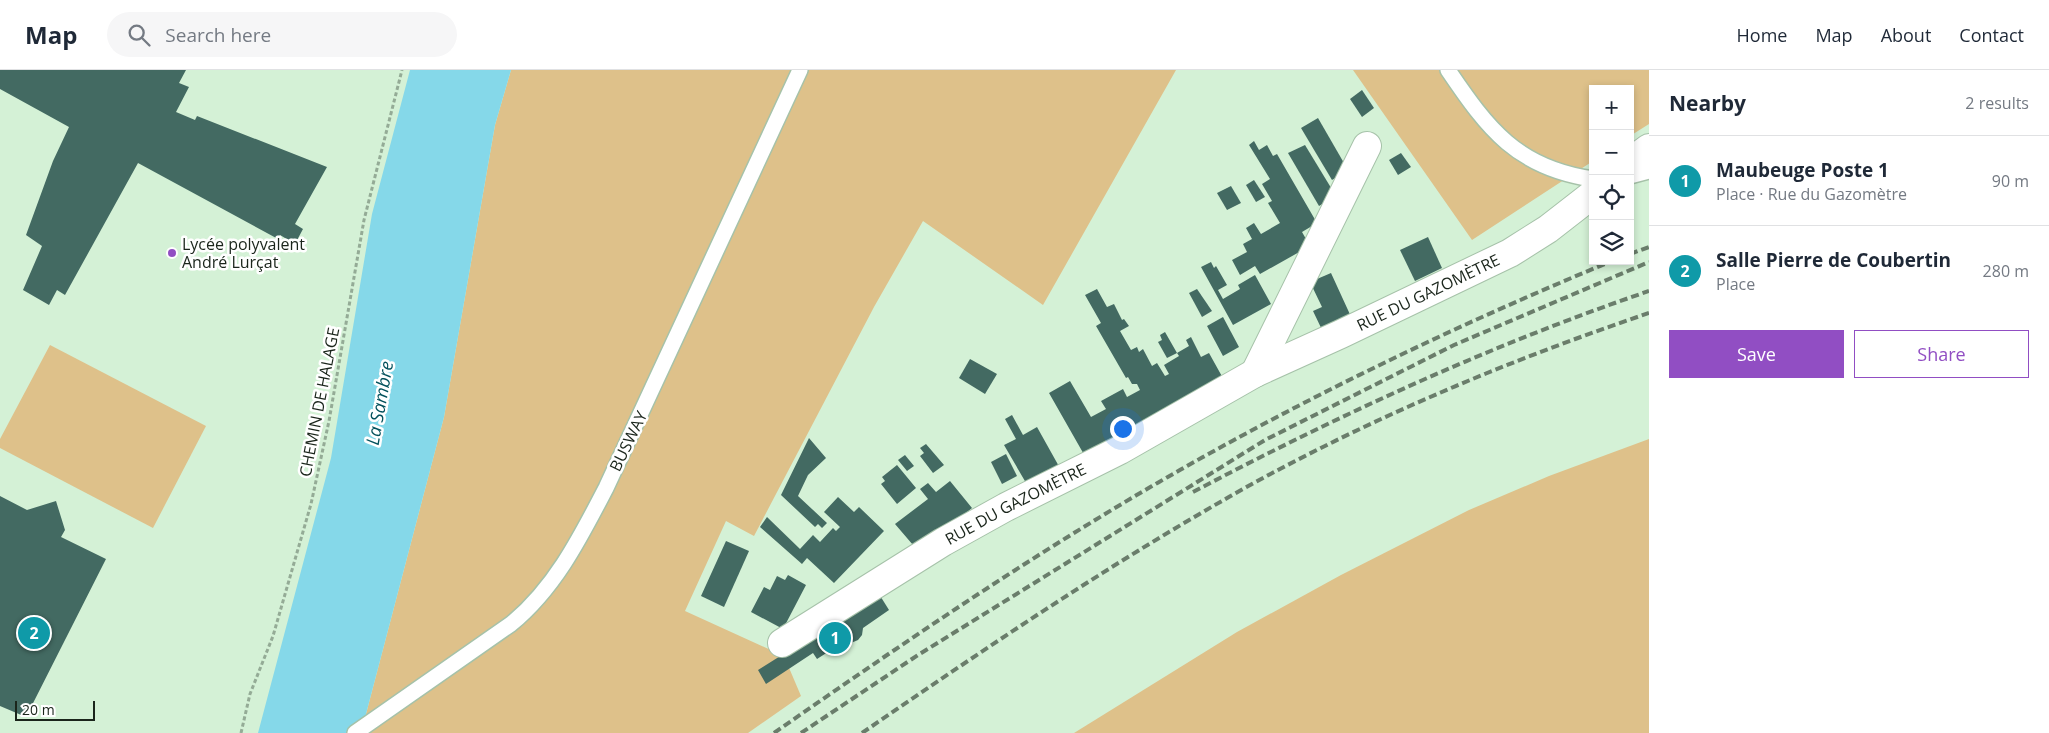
<!DOCTYPE html>
<html lang="en">
<head>
<meta charset="utf-8">
<style>
  :root { --surface:#fff; --page:#f6f6f7; --text:#1f2937; --muted:#747a83; --line:#e0e1e3; --accent:#914ec3 }
  body { margin:0; font-family:"Open Sans",sans-serif; background:var(--page); color:var(--text) }
  .controls { position:absolute; right:15px; top:15px; display:grid; overflow:hidden; border-radius:0px; box-shadow:0 2px 8px #0003 }
  .controls button { width:45px; height:45px; display:grid; place-items:center; padding:0; border:0; border-bottom:1px solid var(--line); background:var(--surface); color:var(--text); font:25px sans-serif }
  .scale { position:absolute; left:15px; bottom:12px; width:80px; box-sizing:border-box; padding-left:5px; border:2px solid #1a251b; border-top:0; font-size:14px; line-height:18px; white-space:nowrap; color:#1a251b; -webkit-text-stroke:4px #fff; paint-order:stroke }
  .you { position:absolute; left:1122px; top:358px; width:18px; height:18px; margin:-12px; border:4px solid #fff; border-radius:50%; background:#1a73e8; box-shadow:0 0 0 8px #1a73e833 }
  .badge { display:grid; place-items:center; width:32px; height:32px; border-radius:50%; background:var(--accent); color:#fff; font-size:16px; font-weight:700 }
  .pin { position:absolute; translate:-50% -50%; border:2px solid #fff; box-shadow:0 1px 5px #0006 }
  .list { margin:0; padding:0; list-style:none }
  h2 { display:flex; justify-content:space-between; align-items:center; height:65px; margin:0; padding:0 20px; font-size:21px }
  h2 small { font-size:16px; font-weight:400; color:var(--muted) }
  .list li { display:grid; grid-template-columns:32px 1fr auto; gap:15px; align-items:center; box-sizing:border-box; height:90px; padding:0 20px; border-top:1px solid var(--line) }
  .list b { display:block; font-size:19px; white-space:nowrap }
  .list p { margin:0; font-size:16px; white-space:nowrap; color:var(--muted) }
  .list em { font-size:16px; font-style:normal; color:var(--muted) }
  .actions { display:flex; gap:10px; padding:15px 20px }
  .actions a { flex:1; padding:11px 0; border:1px solid var(--accent); border-radius:0px; text-align:center; font-size:18px; color:var(--accent) }
  .actions .main { background:var(--accent); color:#fff }
  .icon { flex:none; width:28px; height:28px; fill:none; stroke:currentColor; stroke-width:2; stroke-linecap:round; stroke-linejoin:round }
  .map { position:relative; flex:none; width:1649px; height:663px; overflow:hidden }
  header { display:flex; align-items:center; gap:30px; box-sizing:border-box; height:70px; padding:0 25px; background:var(--surface); border-bottom:1px solid var(--line) }
  header strong { font-size:24px }
  nav { display:flex; gap:28px; margin-inline-start:auto; font-size:18px }
  .search { width:350px; height:45px; background:var(--page); display:flex; align-items:center; gap:12px; box-sizing:border-box; padding:0 18px; border-radius:28px; color:var(--muted); font-size:19px }
  main { display:flex }
  aside { flex:1; background:var(--surface) }
  .map>svg:first-child { display:block }
</style>
</head>
<body>
<header>
<strong>Map</strong>
<div class="search"><svg class="icon" aria-label="search" viewBox="0 0 24 24"><circle cx="10" cy="10" r="6"/><path d="M15 15l6 6"/></svg>Search here</div>
<nav><a>Home</a><a>Map</a><a>About</a><a>Contact</a></nav>
</header>
<main>
<div class="map">
<svg width="1649" height="663" viewBox="0 0 1649 663">
  <rect width="100%" height="100%" fill="#d4f1d6"/>
  <g fill="#dec18a">
    <path d="M511,0H1176L1043,235L923,151L874,237L754,466L726,451L685,541L784,586L801,626L748,663H361L444,347L495,55Z"/>
    <path d="M1353,0H1649V54L1630,66V19H1593V91L1472,170Z"/>
    <path d="M50,275L206,356L153,458L0,378V369Z"/>
    <path d="M1649,369V663H1074L1237,562L1341,505L1469,440L1549,406Z"/>
  </g>
  <path fill="#85d8e9" d="M410,0H511L495,55L444,347L361,663H258L331,388L372,144Z"/>
  <g fill="#436a62">
    <path d="M0,0H186L179,13L189,17L176,42L195,50L197,46L327,97L295,154L303,159L295,174L280,165L278,169L138,93L65,225L57,220L49,235L23,220L42,176L26,165L53,91L69,57L0,19Z"/>
    <path d="M1362,20L1374,38L1362,47L1350,29Z"/>
    <path d="M1318,48L1348,100L1332,110L1301,58Z"/>
    <path d="M1254,71L1259,80L1267,75L1273,86L1277,84L1317,153L1302,162L1310,176L1260,204L1255,196L1240,205L1232,190L1247,182L1243,174L1252,169L1246,158L1254,153L1261,164L1280,153L1268,133L1272,131L1262,114L1270,109L1249,75Z"/>
    <path d="M1305,75L1336,126L1319,136L1288,83Z"/>
    <path d="M1401,83L1411,97L1398,105L1389,90Z"/>
    <path d="M1254,110L1265,127L1256,132L1246,115Z"/>
    <path d="M1231,116L1241,133L1227,140L1217,123Z"/>
    <path d="M1428,167L1442,198L1415,211L1400,180Z"/>
    <path d="M1211,192L1214,198L1216,196L1227,215L1218,220L1223,229L1240,219L1238,215L1255,205L1271,234L1233,255L1201,197Z"/>
    <path d="M1331,203L1353,251L1324,264L1313,241L1322,237L1310,212Z"/>
    <path d="M1097,219L1107,237L1114,234L1122,250L1124,249L1129,256L1120,261L1131,280L1137,277L1139,282L1143,279L1152,296L1157,293L1165,306L1169,304L1164,295L1179,286L1177,283L1189,276L1186,270L1191,267L1201,287L1209,283L1224,310L1086,388L1049,323L1070,311L1091,347L1106,339L1101,331L1123,319L1127,327L1140,320L1137,314H1132L1128,307L1126,308L1096,256L1101,253L1085,225Z"/>
    <path d="M1197,219L1212,241L1202,247L1189,223Z"/>
    <path d="M1223,247L1239,277L1223,286L1207,256Z"/>
    <path d="M1165,262L1177,283L1167,288L1158,272L1162,270L1160,265Z"/>
    <path d="M970,289L997,304L985,324L959,308Z"/>
    <path d="M1012,345L1023,365L1037,357L1061,400L1029,418L1004,375L1016,369L1005,349Z"/>
    <path d="M809,368L826,388L808,405L798,426L827,453L822,458L818,454L815,457L781,425Z"/>
    <path d="M926,374L944,395L933,403L920,386L924,383L920,378Z"/>
    <path d="M1006,384L1017,406L1002,414L991,392Z"/>
    <path d="M905,385L914,396L907,401L898,390Z"/>
    <path d="M897,395L916,418L897,434L881,414L885,411L882,407Z"/>
    <path d="M950,411L972,438L919,482L895,454L928,429L920,419L928,413L936,422Z"/>
    <path d="M0,426L27,440L56,431L65,460L61,467L106,489L26,647L0,636Z"/>
    <path d="M838,427L854,442L859,437L884,461L834,513L807,488L802,494L760,457L767,447L800,479L813,465L820,472L833,458L836,461L840,457L824,442Z"/>
    <path d="M726,471L749,481L724,537L701,526Z"/>
    <path d="M788,505L806,515L783,559L751,542L764,517L770,520L777,506L785,510Z"/>
    <path d="M879,524L889,540L863,558L862,565L858,570L851,573L845,571L817,589L813,583L766,614L758,600Z"/>
  </g>
  <g fill="none" stroke-linecap="round" stroke-linejoin="round">
    <g stroke="#a6c2a9" stroke-width="18">
      <g id="service">
        <path d="M1448,0C1488,59 1517,98 1593,109"/>
        <path d="M1630,106L1649,101"/>
        <path d="M355,663L511,554C555,518 580,468 606,418L800,0"/>
      </g>
    </g>
    <g stroke="#a6c2a9" stroke-width="30">
      <g id="minor">
        <path d="M1630,92L1649,78"/>
        <path d="M1255,303L1367,76"/>
        <path id="s1" d="M782,573L943,472L1006,437L1120,380L1255,303L1341,264L1510,183L1548,159L1593,124"/>
      </g>
    </g>
    <path stroke="#94ab96" stroke-width="3" stroke-dasharray="4 2.5" stroke-linecap="butt" d="M241,663L250,624L273,566L311,434L329,351L364,150L402,0"/>
    <use href="#service" stroke="#fff" stroke-width="15"/>
    <use href="#minor" stroke="#fff" stroke-width="28"/>
    <g stroke="#6a7d6b" stroke-width="4" stroke-dasharray="8 4" stroke-linecap="butt">
      <path d="M1630,184L1649,177"/>
      <path d="M1193,422C1341,344 1491,275 1649,221"/>
      <path d="M774,663C896,578 1019,494 1147,419C1296,332 1452,257 1612,191"/>
      <path d="M801,663L918,585L1265,370L1454,275L1649,192"/>
      <path d="M862,663C989,576 1117,489 1252,414C1378,345 1513,289 1649,243"/>
    </g>
  </g>
  <circle fill="#914ec3" stroke="#fff" stroke-width="2" cx="172" cy="183" r="5"/>
  <g text-anchor="middle" dominant-baseline="central" stroke-width="5" stroke-linejoin="round" paint-order="stroke">
    <g font-size="16" fill="#1a251b" stroke="#fff" text-anchor="start">
      <text x="182" y="174">Lycée polyvalent<tspan x="182" dy="18">André Lurçat</tspan></text>
    </g>
    <g font-size="16" fill="#1a251b" stroke="#fff">
      <text stroke="none"><textPath href="#s1" startOffset="736">RUE DU GAZOMÈTRE</textPath></text>
      <text transform="translate(319 332) rotate(-79)">CHEMIN DE HALAGE</text>
      <text transform="translate(628 371) rotate(-64)">BUSWAY</text>
      <text stroke="none"><textPath href="#s1" startOffset="272">RUE DU GAZOMÈTRE</textPath></text>
    </g>
    <g font-size="18" font-style="italic" fill="#03515c" stroke="#fff">
      <text transform="translate(379 333) rotate(-80)">La Sambre</text>
    </g>
  </g>
</svg>
<div class="controls">
<button>+</button>
<button>−</button>
<button><svg class="icon" aria-label="locate" viewBox="0 0 24 24"><circle cx="12" cy="12" r="6"/><path d="M12 2v4M12 18v4M2 12h4M18 12h4"/></svg></button>
<button><svg class="icon" aria-label="layers" viewBox="0 0 24 24"><path d="M12 4l9 5-9 5-9-5zM3 14l9 5 9-5"/></svg></button>
</div>
<div class="scale">20 m</div>
<div class="you"></div>
<div class="pin badge" style="left:835px;top:568px;background:#0f9aa8">1</div>
<div class="pin badge" style="left:34px;top:563px;background:#0f9aa8">2</div>
</div>
<aside>
<h2>Nearby<small>2 results</small></h2>
<ul class="list">
<li><span class="badge" style="background:#0f9aa8">1</span><div><b>Maubeuge Poste 1</b><p>Place · Rue du Gazomètre</p></div><em>90 m</em></li>
<li><span class="badge" style="background:#0f9aa8">2</span><div><b>Salle Pierre de Coubertin</b><p>Place</p></div><em>280 m</em></li>
</ul>
<div class="actions"><a class="main">Save</a><a>Share</a></div>
</aside>
</main>
</body>
</html>
